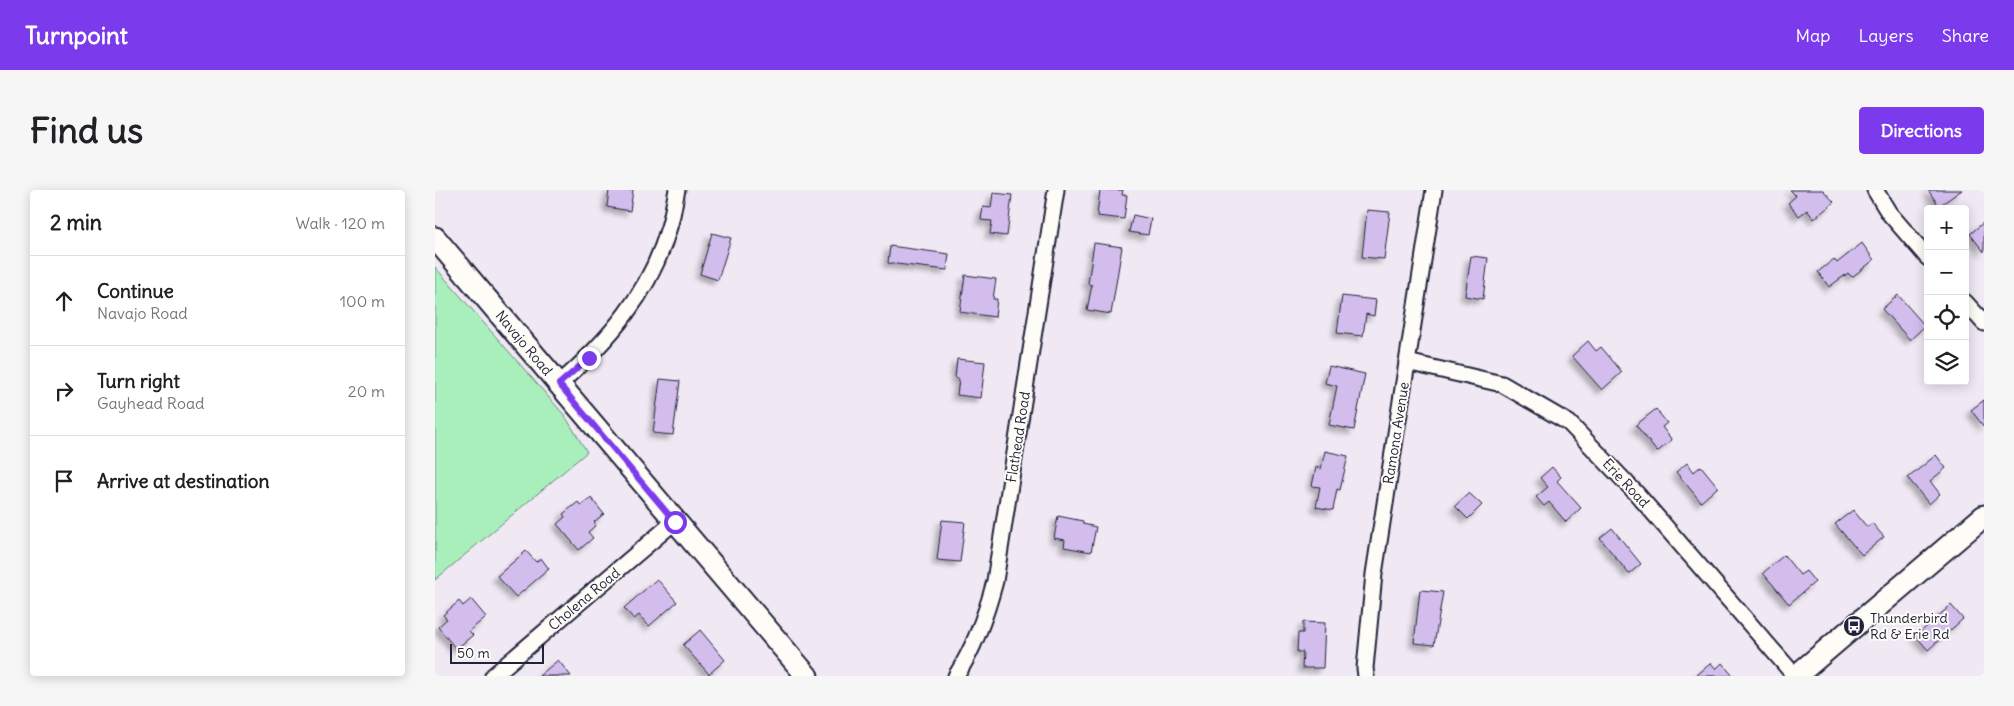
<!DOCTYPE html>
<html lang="en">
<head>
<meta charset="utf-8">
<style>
  :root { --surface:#fff; --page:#f6f6f6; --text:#202124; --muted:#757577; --line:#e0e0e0; --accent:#7c3aed }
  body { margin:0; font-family:Delius,sans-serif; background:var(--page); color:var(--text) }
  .controls { position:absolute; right:15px; top:15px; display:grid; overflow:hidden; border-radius:5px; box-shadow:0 2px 12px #0003 }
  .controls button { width:45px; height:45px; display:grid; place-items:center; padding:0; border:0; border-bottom:1px solid var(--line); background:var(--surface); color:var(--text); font:25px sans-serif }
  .scale { position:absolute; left:15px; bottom:12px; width:94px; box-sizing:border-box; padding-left:5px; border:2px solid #22223b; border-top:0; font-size:14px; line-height:18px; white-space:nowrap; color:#22223b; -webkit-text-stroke:4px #fdfcf7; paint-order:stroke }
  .stop { position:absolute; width:15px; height:15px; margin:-11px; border:4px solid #7c3aed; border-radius:50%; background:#fff }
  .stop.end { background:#7c3aed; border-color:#fff; box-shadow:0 1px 5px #0008 }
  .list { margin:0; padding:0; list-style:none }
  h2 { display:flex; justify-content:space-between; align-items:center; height:65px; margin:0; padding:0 20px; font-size:21px }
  h2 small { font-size:16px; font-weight:400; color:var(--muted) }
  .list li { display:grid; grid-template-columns:32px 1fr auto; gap:15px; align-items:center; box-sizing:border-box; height:90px; padding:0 20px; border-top:1px solid var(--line) }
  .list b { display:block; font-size:19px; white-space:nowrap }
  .list p { margin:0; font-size:16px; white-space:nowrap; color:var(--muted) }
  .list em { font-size:16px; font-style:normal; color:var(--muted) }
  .icon { flex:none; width:28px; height:28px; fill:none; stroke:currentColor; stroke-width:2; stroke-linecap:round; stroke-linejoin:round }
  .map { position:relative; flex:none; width:1549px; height:486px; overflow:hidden; border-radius:5px }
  header { display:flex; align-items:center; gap:30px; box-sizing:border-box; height:70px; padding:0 25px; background:var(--accent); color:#fff }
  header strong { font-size:24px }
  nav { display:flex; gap:28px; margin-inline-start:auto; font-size:18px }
  .intro { display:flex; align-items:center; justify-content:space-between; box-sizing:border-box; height:120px; padding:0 30px }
  h1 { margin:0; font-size:35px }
  .button { padding:12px 22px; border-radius:5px; background:var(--accent); color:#fff; font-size:18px; font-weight:700 }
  main { display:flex; gap:30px; padding:0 30px }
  aside { flex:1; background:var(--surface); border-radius:5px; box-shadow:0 2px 12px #0003 }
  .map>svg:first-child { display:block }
</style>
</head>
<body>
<header>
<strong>Turnpoint</strong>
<nav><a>Map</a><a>Layers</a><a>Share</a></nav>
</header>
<div class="intro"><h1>Find us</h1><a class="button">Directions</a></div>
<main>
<aside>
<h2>2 min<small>Walk · 120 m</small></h2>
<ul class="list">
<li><svg class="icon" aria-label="ahead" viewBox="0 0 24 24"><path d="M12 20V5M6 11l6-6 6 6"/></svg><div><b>Continue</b><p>Navajo Road</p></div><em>100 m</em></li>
<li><svg class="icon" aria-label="right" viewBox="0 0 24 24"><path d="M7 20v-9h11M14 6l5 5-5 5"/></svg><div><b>Turn right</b><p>Gayhead Road</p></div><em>20 m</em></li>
<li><svg class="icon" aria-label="arrive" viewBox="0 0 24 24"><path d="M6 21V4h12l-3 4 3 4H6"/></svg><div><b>Arrive at destination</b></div></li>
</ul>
</aside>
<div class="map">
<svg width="1549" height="486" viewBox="0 0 1549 486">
  <defs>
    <filter id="shadow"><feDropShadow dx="-4.5" dy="4.5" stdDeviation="2.5" flood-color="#0004"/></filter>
  </defs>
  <rect width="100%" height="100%" fill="#f0e9f4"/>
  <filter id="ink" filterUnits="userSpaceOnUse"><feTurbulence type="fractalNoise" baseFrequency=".02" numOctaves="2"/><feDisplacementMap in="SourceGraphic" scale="10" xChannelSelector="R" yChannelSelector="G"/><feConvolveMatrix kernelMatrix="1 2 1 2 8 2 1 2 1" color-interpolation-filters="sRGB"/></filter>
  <g filter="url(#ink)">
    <path fill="#a9efbc" stroke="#66887c" d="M0,77L130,226L152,262L0,390Z"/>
    <g fill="#d3bded" stroke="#22223b" filter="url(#shadow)">
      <path d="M174,0H198L195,21L172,17Z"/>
      <path d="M665,0H688L687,5H692L689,29L662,26Z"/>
      <path d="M1355,0H1388L1399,12L1379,29L1372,20L1364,26L1353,13L1361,6Z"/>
      <path d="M1493,0H1527L1504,16Z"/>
      <path d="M558,3L577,5L572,46L555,44L557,31L546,30L548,17L556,18Z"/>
      <path d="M932,20L955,22L949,69L927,67Z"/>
      <path d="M698,25L716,29L713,45L694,42Z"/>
      <path d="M1549,32V62L1535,44Z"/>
      <path d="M277,43L296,48L283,90L265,84Z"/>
      <path d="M659,53L687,57L676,124L652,120L657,95L653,94Z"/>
      <path d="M1427,53L1439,70L1417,87L1413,83L1394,97L1383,82L1399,69L1402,73Z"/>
      <path d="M455,56L514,64L512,80L453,73Z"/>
      <path d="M1036,66L1053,68L1048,109L1030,106Z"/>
      <path d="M530,85L561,89L558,109H562L560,127L525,122Z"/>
      <path d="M1463,105L1490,136L1475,150L1447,119Z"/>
      <path d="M907,106L941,110L939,126L931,124L928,146L902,143Z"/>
      <path d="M1153,151L1161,161L1166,157L1187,182L1167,200L1137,166Z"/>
      <path d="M522,169L550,172L546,208L522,205L524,189L520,188Z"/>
      <path d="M894,176L930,184L919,240L894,235L902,196L890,193Z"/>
      <path d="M225,189L245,191L238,245L218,243Z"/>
      <path d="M1549,210V237L1536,220Z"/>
      <path d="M1221,219L1232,233L1227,237L1237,250L1222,262L1201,235Z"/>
      <path d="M890,261L913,266L905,300L902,299L898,320L881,317L885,297L877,296L881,277L886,279Z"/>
      <path d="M1501,265L1511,278L1495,291L1505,304L1494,314L1473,288Z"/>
      <path d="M1252,273L1259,282L1266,276L1283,297L1266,312L1241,282Z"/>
      <path d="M1117,277L1126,287L1122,291L1146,318L1131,332L1114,312L1109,316L1101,307L1113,297L1105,288Z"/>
      <path d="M1034,303L1047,315L1033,329L1020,316Z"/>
      <path d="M156,308L169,324L159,332L161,335L153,342L158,348L144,360L122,334L130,327L128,324L143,312L146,316Z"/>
      <path d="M1418,320L1432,337L1437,333L1449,347L1427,365L1400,334Z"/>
      <path d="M623,326L648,331V334L661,337L656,362L629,357L630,350L619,348Z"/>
      <path d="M507,330L530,332L525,372L502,370Z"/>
      <path d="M1177,338L1206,374L1194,384L1165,348Z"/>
      <path d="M91,361L101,372L106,368L114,379L81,407L62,386Z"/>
      <path d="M1349,365L1365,385L1371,381L1380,392L1354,414L1328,383Z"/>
      <path d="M222,389L242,412L214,436L204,425L199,429L189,418Z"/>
      <path d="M985,400L1008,402L999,455L979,453Z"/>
      <path d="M36,409L51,427L34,441L38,445L21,459L3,437L12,429L8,425L24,411L28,416Z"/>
      <path d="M1516,415L1528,429L1493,460L1481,446Z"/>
      <path d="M868,432L890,433L888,478H867L868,462H862L863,443H868Z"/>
      <path d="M265,440L290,470L274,484L248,455Z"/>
      <path d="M123,470L136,486H104Z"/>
      <path d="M1276,473L1281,479L1287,473L1298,486H1261Z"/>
    </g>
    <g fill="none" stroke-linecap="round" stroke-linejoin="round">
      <g stroke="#22223b" stroke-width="19">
        <g id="minor">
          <path d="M1440,0L1454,23L1493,68"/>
          <path d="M1530,112L1549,133"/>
          <path d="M972,172L1067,194L1134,233L1202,304L1360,486"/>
          <path d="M124,194C174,150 216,102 234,37C238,25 239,12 242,0"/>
          <path d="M58,486L239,332"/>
          <path d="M521,486C540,457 551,425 560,391L621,0"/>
          <path d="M931,486L930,478L939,384L999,0"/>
        </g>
      </g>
      <g stroke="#22223b" stroke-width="25">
        <g id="secondary">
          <path d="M0,48L372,486"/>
          <path d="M1361,486L1549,326"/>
        </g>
      </g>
      <use href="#minor" stroke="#fdfcf7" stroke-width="15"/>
      <use href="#secondary" stroke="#fdfcf7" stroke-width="21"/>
    </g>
  </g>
  <g fill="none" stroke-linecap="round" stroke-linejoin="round" filter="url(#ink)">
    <path stroke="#7c3aed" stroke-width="6" d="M154,168L124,194L240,332"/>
  </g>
  <defs>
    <g id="bus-disc" transform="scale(1.125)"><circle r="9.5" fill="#22223b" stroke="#fdfcf7"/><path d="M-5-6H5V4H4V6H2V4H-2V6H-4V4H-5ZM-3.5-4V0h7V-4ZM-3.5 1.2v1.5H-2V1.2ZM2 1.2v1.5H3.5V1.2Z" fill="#fff"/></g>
  </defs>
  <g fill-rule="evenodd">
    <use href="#bus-disc" x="1419" y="436"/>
  </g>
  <g text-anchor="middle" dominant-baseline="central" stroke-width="4" stroke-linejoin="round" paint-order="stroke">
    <g font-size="14" fill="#22223b" stroke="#fdfcf7">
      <text transform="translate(89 153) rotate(50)">Navajo Road</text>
      <text transform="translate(961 243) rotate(-81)">Ramona Avenue</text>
      <text transform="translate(583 247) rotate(-81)">Flathead Road</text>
      <text transform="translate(1191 293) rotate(47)">Erie Road</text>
      <text transform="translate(149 409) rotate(-40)">Cholena Road</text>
    </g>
    <g font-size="14" fill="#22223b" stroke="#fdfcf7" text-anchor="start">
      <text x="1435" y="428">Thunderbird<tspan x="1435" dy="16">Rd &amp; Erie Rd</tspan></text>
    </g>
  </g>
</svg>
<div class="controls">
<button>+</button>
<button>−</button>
<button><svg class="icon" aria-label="locate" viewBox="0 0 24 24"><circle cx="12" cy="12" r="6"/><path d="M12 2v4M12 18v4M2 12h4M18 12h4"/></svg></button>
<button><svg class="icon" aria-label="layers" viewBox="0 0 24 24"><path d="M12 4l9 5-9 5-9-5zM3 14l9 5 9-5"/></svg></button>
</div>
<div class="scale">50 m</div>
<div class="stop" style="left:240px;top:332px"></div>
<div class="stop end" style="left:154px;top:168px"></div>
</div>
</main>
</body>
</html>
